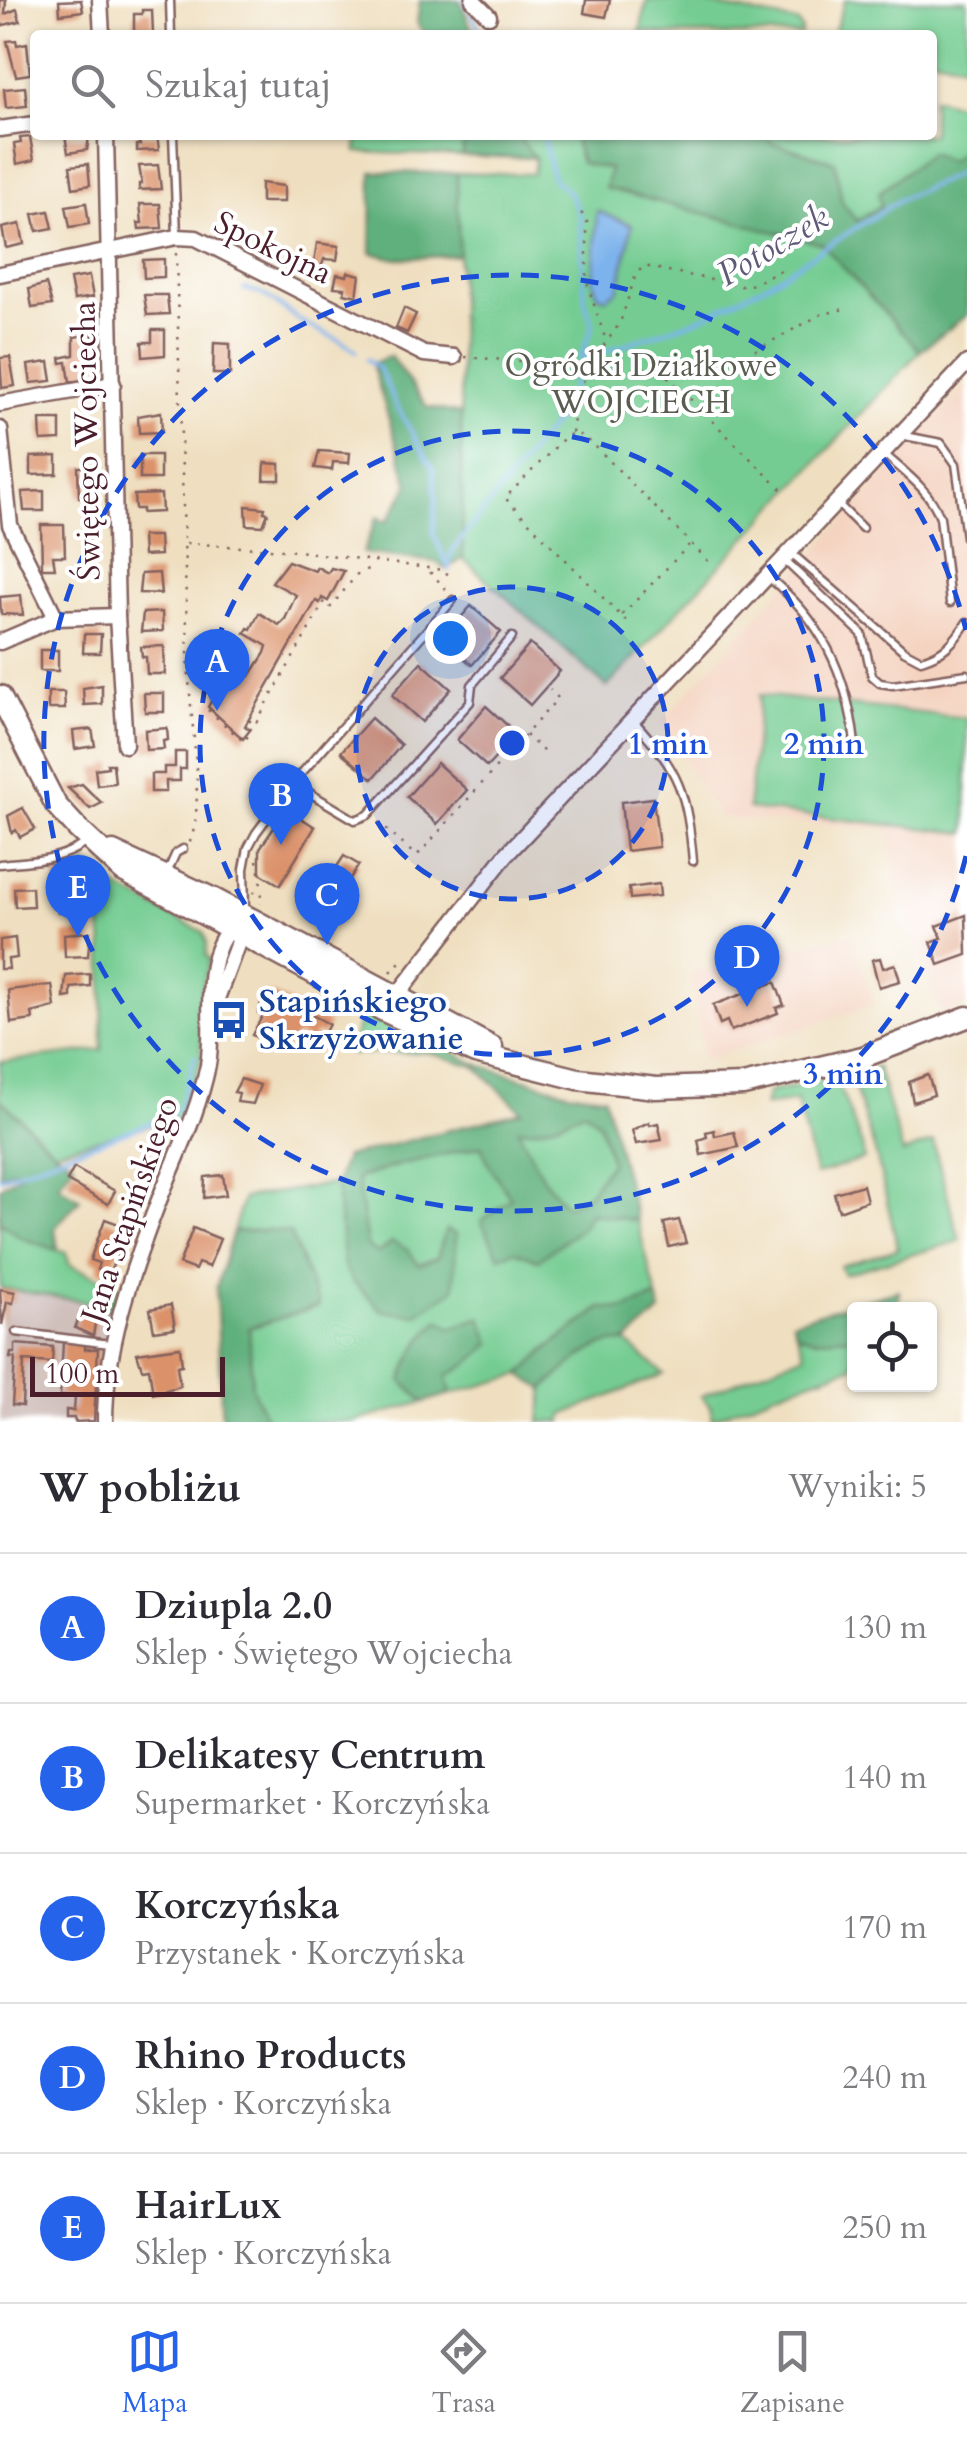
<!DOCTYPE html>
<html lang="pl">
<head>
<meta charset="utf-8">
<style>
  :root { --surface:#fff; --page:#f7f7f7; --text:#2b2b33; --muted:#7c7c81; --line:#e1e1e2; --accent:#2563eb }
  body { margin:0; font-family:Cardo,serif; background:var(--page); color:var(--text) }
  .controls { position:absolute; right:30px; bottom:30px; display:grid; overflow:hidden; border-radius:10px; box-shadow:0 2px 8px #0004 }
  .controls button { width:90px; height:90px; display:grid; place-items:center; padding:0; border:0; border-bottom:2px solid var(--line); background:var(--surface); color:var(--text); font:50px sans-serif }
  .scale { position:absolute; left:30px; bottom:25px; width:195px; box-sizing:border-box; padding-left:10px; border:5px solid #4a1f2b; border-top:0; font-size:28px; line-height:35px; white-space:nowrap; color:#4a1f2b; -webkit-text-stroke:8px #fff; paint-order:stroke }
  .you { position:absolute; left:450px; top:638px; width:35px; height:35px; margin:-25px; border:8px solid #fff; border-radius:50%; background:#1a73e8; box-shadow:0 0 0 15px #1a73e833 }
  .badge { display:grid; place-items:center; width:65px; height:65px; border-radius:50%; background:var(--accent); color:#fff; font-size:32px; font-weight:700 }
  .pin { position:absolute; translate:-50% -82px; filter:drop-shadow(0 2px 5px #0008) }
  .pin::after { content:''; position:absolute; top:52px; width:35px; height:30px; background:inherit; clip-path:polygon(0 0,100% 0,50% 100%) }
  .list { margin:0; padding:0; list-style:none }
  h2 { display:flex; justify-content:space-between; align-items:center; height:130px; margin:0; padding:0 40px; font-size:42px }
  h2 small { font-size:32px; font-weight:400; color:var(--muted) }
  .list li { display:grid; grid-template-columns:65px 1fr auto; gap:30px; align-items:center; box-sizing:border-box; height:150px; padding:0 40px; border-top:2px solid var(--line) }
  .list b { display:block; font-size:38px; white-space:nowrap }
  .list p { margin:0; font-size:32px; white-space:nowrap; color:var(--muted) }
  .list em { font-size:32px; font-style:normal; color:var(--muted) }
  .icon { flex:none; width:55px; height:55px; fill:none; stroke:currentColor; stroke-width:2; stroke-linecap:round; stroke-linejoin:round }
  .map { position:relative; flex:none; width:967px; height:1422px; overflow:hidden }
  .search { position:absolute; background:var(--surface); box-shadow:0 2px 8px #0004; left:30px; right:30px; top:30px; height:110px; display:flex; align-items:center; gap:25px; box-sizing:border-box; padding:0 35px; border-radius:10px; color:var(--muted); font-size:38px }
  .sheet { height:880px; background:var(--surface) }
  nav { display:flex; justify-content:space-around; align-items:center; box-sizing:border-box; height:140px; border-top:2px solid var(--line); background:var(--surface); font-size:28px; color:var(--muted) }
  nav a { display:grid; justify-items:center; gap:5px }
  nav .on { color:var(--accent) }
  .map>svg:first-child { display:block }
</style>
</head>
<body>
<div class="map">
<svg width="967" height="1422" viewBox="0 0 967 1422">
  <rect width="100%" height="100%" fill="#fff"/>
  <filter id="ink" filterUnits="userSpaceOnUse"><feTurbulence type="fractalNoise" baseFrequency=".01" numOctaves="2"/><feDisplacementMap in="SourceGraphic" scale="20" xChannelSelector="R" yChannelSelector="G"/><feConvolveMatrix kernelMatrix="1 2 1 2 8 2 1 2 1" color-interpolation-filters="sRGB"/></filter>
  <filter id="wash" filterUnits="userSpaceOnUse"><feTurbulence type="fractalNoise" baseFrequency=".0048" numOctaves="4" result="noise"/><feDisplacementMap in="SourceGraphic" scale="40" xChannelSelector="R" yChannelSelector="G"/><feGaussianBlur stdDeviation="2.25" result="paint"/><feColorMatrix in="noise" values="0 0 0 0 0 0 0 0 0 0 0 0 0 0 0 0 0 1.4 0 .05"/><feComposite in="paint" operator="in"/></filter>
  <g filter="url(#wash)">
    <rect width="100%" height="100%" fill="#efdfc0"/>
    <g fill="#f4d3c0">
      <path d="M967,384V1005L941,1015L909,924L896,874L889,829L720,818L660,723Z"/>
      <path d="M851,934L874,1005L704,1060L690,972Z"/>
    </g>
    <path fill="#d0c0bc" d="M0,1288L109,1305L97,1422H0Z"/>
    <g fill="#74cc92" stroke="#5f765e" stroke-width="2.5">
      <path d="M647,0H687L797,22L802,30L801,35H667L640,31Z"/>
      <path d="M845,0H967V66L932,57V35L834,33Z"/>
      <path d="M932,98L967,106V149L857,221L842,202L835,162L769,142L768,135H932Z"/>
      <path d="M357,135H463V156L357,152Z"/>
      <path d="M517,135H573L581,163L610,169L606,188L822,244L920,351L607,687L463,559L457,173L533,174L535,158Z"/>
      <path d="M760,695L967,718L966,833L748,809Z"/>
      <path d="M82,859L114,886L203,932L207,943L206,956L210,959L202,989L201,1060L185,1116L54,1151L0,1099V1062L102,1050C101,986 112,916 82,859Z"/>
      <path d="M362,1010L479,1065L476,1067L428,1052L350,1054Z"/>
      <path d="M877,1067L903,1153L933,1142L960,1241L844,1274L840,1266L898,1249L877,1158L851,1076Z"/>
      <path d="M836,1078L862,1145L864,1159L816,1175L797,1101L764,1106L768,1092Z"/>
      <path d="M584,1110L599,1123L611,1162L588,1194L566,1206L543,1178L517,1129C542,1131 563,1122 584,1110Z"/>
      <path d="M481,1146L490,1167L511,1198L637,1221L657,1297L625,1309L601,1308L547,1349L520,1375L451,1394L446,1376L467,1365L452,1328L440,1320C420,1338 411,1355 402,1380L424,1402L353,1422H267L252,1389L249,1328L319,1306L270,1230L233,1232L243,1198L336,1183L344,1265L382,1311L437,1258L418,1265L408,1250L378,1253L367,1246L356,1179L402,1164Z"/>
      <path d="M0,1221L21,1238L66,1253L70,1265L119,1286L111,1311L108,1312V1305L0,1288Z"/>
      <path d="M797,1334L815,1339L854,1337V1366L780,1391L712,1419L711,1407L701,1396L805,1354Z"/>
      <path d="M607,1341L626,1342L664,1374L563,1415V1422H540L544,1389L574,1361Z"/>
    </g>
    <g fill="#5fb07c" stroke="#546854" stroke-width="2.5" fill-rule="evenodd">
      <path d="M420,0H460L474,35H425L417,23Z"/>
      <path d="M463,135H517L535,158L463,156Z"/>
      <path d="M573,135H768L770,142L835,162L842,202L857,221L881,206L878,193L930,153L949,161L967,149V315L920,351L822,244L605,188L610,169L581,163Z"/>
      <path d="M372,172L457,173L459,255L396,259L371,253Z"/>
      <path d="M390,356L427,407L461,414L463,559L445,569L436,562L363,553L377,517L387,522L409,485L372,364Z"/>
      <path d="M479,1065L568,1092L604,1096L637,1221L590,1213L583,1227L538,1260L515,1251L499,1256L481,1221L511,1198L490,1167L481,1146L402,1164L357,1178L367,1246L378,1253L392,1242L408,1250L419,1265L437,1258L446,1230L456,1234L454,1289L416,1315L383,1311L353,1282L344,1266L336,1183L345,1157L522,1111L476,1067ZM584,1110L599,1123L611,1162L588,1194L566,1206L543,1178L518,1129C542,1130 562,1122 584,1110Z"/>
      <path d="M0,1099L54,1151L74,1163L58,1185L80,1199L55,1228L58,1250L21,1238L0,1221V1187L20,1174L13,1169L0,1176Z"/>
      <path d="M270,1230L290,1233L319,1306L249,1328L252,1388L267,1422H222L216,1288L233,1232Z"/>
      <path d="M899,1290L897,1309L854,1310V1337L815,1339L797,1334L792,1321Z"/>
      <path d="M657,1297L661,1312L626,1342C592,1340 568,1367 544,1389L520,1375L547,1349L602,1308L625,1309Z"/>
      <path d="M481,1317L491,1344L467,1365L447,1376L451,1394L424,1402L402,1381C411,1355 420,1338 440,1320L452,1328Z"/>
    </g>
    <path fill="#7db3ec" stroke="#64698c" stroke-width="2.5" d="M597,211L632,225L619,289L606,298L598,295L593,282Z"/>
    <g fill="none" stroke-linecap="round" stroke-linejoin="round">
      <g stroke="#7db3ec" stroke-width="4">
        <path d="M465,0L482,35"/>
        <path d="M543,135L553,179L570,193L580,218L585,302L593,325L581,356"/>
        <path d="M244,289C272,293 283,312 306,324C323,334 340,338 356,351"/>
        <path d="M600,353L699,319L769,283L903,198L967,170"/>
        <path d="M367,359L380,370L396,405L433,469L436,499L433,533L448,566"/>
        <path d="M580,360L581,356L590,355"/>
        <path d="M449,570L450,554L564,410L577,372"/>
        <path d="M0,1178L167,1117L180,1107L195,1056"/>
      </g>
    </g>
    <g id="blocks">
      <g fill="#db926b">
        <path d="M0,0H6L5,14L17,9L20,21L0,26Z"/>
        <path d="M81,0L83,11L60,14L59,1Z"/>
        <path d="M586,0H610L606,17L584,13Z"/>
        <path d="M142,10H152L153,33L134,34V14H142Z"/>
        <path d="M16,40L17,45L27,43L30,74L16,76L7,41Z"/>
        <path d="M25,87L27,106L6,108L4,89Z"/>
        <path d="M65,135L89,137L87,150L68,153Z"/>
        <path d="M137,135H157L159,150L137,151V145H140Z"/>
        <path d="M30,137L34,160L17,164L14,144L21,143L20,138Z"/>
        <path d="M88,164L90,185L73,188L70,166Z"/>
        <path d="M158,165L161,189L139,190V184H142L139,166Z"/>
        <path d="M261,183L284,186V202H261Z"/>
        <path d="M86,203L89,224L70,227L66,206Z"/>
        <path d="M140,204H160L162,228L139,229L138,223H142Z"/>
        <path d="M49,211L53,228L37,231L33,214Z"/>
        <path d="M20,224L24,244L6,248L2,228Z"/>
        <path d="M317,243L339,246L337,260L324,259L318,277L305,276L306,263L314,264Z"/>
        <path d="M164,259V277L144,278L143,260Z"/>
        <path d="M348,272L360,275L357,296L344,293L345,288L334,287L337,274L347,276Z"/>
        <path d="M89,276L93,297L74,300L70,279Z"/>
        <path d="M46,284L52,305L32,308L29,289Z"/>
        <path d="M144,295H167L169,314L147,315Z"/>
        <path d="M404,308L416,314L407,333L396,328Z"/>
        <path d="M152,330H165V355L143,357L142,342H152Z"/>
        <path d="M93,334L95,364H98L99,371L94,378L70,382L67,362L61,363L60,358L74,355V337Z"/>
        <path d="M214,343L230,344V374H213Z"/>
        <path d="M10,357L15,386L2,388L0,358Z"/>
        <path d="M49,362L52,381L31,383L28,365Z"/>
        <path d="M161,412L162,432L139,433L138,416Z"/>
        <path d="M40,420H60V440L41,441Z"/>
        <path d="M319,451L350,453L349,463L333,462L332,470L315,468Z"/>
        <rect x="140" y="455" width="20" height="24"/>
        <path d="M57,456V474L31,475V457Z"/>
        <path d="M265,463L280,464V480H264Z"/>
        <path d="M78,467H89L90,497H79Z"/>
        <path d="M44,491V511H24L22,492Z"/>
        <path d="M161,494L162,512L142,513V509H135L134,495Z"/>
        <path d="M246,506L265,508L264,512L268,513L263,526L247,525Z"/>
        <path d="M41,525H64L65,556H53L55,568H42Z"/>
        <path d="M142,536H159L160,555L143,556Z"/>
        <path d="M288,561L315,571L317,567L328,573L331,568L344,571L328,601L322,598L320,603L316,601L245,726L250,730L243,739L208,707L231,665L250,676L265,653L267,646L245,633L248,628L251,629L259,613L279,625L285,619L296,595L272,582Z"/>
        <path d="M159,573L161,594L139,593L141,574Z"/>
        <path d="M21,595L23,615L1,614L0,597Z"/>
        <path d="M471,606L501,632L472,665L442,639Z"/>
        <path d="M162,612L163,631L141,632L143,613Z"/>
        <path d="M84,634H101L100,653H83Z"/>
        <path d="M530,644L560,671L530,705L500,678Z"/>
        <path d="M164,646L165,674H147L146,657H142L141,647Z"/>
        <rect x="40" y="650" width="18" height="21"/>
        <path d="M421,662L451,689L422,722L392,695Z"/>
        <path d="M102,685V704L84,705L83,688Z"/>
        <path d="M48,692H64L65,709H48Z"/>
        <path d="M144,693H164V712H145Z"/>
        <path d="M486,706L517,734L487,767L457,740Z"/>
        <path d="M371,718L401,745L373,779L341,752Z"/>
        <path d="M167,728L168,740L163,741L164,749L146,750L145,730Z"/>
        <path d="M92,729L95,746L75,749L73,731Z"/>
        <path d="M175,752H186V769H180V781H166V792H151V774H164V767H175Z"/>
        <path d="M437,763L467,790L437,824L407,797Z"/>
        <path d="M107,764H113L115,783L97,785L95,769L108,767Z"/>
        <path d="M82,784L91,793L102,803L90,809L68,788Z"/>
        <path d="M653,798L659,847L626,851L621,802Z"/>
        <path d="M23,808L35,829L20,837L16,830L12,833L8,816Z"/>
        <path d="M287,809L315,827L280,885L260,873V848Z"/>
        <path d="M344,856L359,865L349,880L334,871Z"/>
        <path d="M55,867L89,881L91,909L58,912Z"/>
        <path d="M659,884L660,896L630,899L629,888Z"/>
        <path d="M32,887L33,906L15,907L14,888Z"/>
        <path d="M966,915L967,955L939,965L931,942L942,938L937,926Z"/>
        <path d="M90,932L88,956L65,957L64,934Z"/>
        <path d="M15,938L17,958L8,959L9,969H0V940Z"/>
        <path d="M880,958L883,968L895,964L900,981L879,987L872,960Z"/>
        <path d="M90,974V986L71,988V997L64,998L66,976Z"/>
        <path d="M775,982L784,1005L776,1008L778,1013L731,1031L727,1021L720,1024L713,1005Z"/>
        <path d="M52,985L55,1007L32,1013L33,1020L11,1023L8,990Z"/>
        <path d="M264,993L275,995L329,1024L323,1036L316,1033L312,1043L297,1035L290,1048L281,1043L279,1049L252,1035L263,1015L258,1013Z"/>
        <path d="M928,1075L934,1095L913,1102L909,1082Z"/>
        <path d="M241,1079L260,1085L253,1104L237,1102L239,1093L234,1092Z"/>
        <path d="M649,1122L650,1125L658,1123L662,1140L636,1144L632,1130Z"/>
        <path d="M714,1130L715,1136L734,1132L738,1147L701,1155L698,1140L707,1137L706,1132Z"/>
        <path d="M74,1168L115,1191L108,1204L67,1181Z"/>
        <path d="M223,1175L226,1195L204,1198L205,1177Z"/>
        <path d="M863,1185L867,1201L839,1211L834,1193Z"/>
        <path d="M105,1219L127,1227L122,1254L118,1253L109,1274L97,1270L99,1263L90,1260Z"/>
        <path d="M679,1220L686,1243L669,1247L664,1223Z"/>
        <path d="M193,1228L220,1239L209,1267L198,1263L195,1270L179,1264Z"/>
        <path d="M0,1289L15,1292L13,1303L7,1302L2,1325Z"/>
        <path d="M171,1305L175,1328L154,1331L150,1309Z"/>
        <path d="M82,1308L97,1311L93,1336L75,1328Z"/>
        <path d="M63,1342L85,1343V1349H98L94,1421L75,1422L74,1418H66V1410L74,1411L75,1397L60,1396Z"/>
        <path d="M15,1344L53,1347L52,1363L24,1361L22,1406L12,1405L15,1358H10L11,1353H15Z"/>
        <path d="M180,1347L182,1365L177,1366L180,1386L153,1394L149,1368L142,1369L137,1353Z"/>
      </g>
    </g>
  </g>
  <g filter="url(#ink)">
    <use href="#blocks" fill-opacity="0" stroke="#84625f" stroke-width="2.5"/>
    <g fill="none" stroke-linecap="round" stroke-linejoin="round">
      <g stroke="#84625f" stroke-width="11">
        <g id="service">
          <path d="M170,0L171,35"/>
          <path d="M173,135L177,235"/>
          <path d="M900,435L941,443L956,464L966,537"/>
          <path d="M883,453C905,473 929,489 940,517L950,603"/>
          <path d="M836,502L862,528"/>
          <path d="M789,551L904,651L921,660C945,653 954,642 967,622"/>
          <path d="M783,559L862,634L872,676L880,683L893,685L967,674"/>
          <path d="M769,578C823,620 848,677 855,744"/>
          <path d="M634,721C680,772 687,793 693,861"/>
          <path d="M293,783L355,820L368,815L470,702L472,685L512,637"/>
          <path d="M0,864C29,861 60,861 85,843"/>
          <path d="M166,875L176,853L183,849"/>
          <path d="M245,909L244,869L248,848L256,833L293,783L453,600"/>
          <path d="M16,1332L110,1344"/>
        </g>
      </g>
      <g stroke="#84625f" stroke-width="19">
        <g id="minor">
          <path d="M100,0L102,35"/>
          <path d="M473,0L489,16"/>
          <path d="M0,129L35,124"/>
          <path d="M106,135L117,616L125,745"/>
          <path d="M0,274L177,237L196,238L424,354L454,357"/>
          <path d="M0,404L113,384"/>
          <path d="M0,429L10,525L56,618"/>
          <path d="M0,642L56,618L117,616"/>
          <path d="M391,1003L506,855L967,363"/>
          <path d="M212,1012L243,929"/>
          <path d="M105,1422C105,1348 130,1276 156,1208C174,1161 198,1115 208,1065C216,1018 198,964 232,925"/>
        </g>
      </g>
      <g stroke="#84625f" stroke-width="25">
        <g id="secondary">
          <path d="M0,696L56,805L78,829L123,871L386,1012L475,1053L578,1079L656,1088L743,1085L863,1057L967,1017"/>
          <path d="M113,852L214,899L492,1047"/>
        </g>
      </g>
      <g stroke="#84625f" stroke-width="2.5" stroke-dasharray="2.5 8" stroke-linecap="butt">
        <path d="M581,213L587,218V283L606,341"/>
        <path d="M176,253C180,394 183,535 189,676C190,718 206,809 189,844"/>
        <path d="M465,357L616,368H709L732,363L820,315L848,308"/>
        <path d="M660,369L783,491"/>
        <path d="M572,433L577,398L589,366L620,323L636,274L644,266L746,287L782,270"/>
        <path d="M186,543L298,551L443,570L453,579"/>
        <path d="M430,572L448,591"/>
        <path d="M330,608L358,573L368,569V563"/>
        <path d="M622,615L689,545"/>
        <path d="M626,621L505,498L567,435L578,434L592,443L710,563"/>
        <path d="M208,710L244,742L252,730L247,726L251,719L256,723L325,601"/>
        <path d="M526,735L545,753"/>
        <path d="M378,822L415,855L420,853L558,698L550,690"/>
        <path d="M257,860L262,891"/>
        <path d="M253,892H262L261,904"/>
        <path d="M391,972L400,962"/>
      </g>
      <use href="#service" stroke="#fff" stroke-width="6"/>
      <use href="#minor" stroke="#fff" stroke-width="14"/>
      <use href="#secondary" stroke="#fff" stroke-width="20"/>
    </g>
  </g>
  <circle cx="512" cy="743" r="156" fill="#1d4ed8" fill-opacity=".12"/>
  <g fill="none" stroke="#1d4ed8" stroke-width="5" stroke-dasharray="18 12">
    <circle cx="512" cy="743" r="156"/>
    <circle cx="512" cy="743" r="312"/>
    <path d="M966 856A468 468 0 1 1 966 630"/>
  </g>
  <defs>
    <g id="bus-bare" transform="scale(3)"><path d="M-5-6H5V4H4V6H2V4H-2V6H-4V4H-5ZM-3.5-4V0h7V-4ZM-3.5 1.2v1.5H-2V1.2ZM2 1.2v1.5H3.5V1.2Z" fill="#1a4fb4" stroke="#fff" stroke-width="2.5" paint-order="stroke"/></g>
  </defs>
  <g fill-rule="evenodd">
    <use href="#bus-bare" x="229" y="1020"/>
  </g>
  <g text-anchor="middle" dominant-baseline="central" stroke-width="8" stroke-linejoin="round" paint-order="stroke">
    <g font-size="32" fill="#4a1f2b" stroke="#fff">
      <text transform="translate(273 248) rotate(26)">Spokojna</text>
      <text transform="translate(87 441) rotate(-91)">Świętego Wojciecha</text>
      <text transform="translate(130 1210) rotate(-71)">Jana Stapińskiego</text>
    </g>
    <g font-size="32" fill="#595c4f" stroke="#fff">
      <text x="641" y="366">Ogródki Działkowe<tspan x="641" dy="37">WOJCIECH</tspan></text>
    </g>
    <g font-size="32" font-weight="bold" fill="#164399" stroke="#fff" text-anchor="start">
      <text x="259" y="1002">Stapińskiego<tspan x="259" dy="37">Skrzyżowanie</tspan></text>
    </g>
    <g font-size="35" font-style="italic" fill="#5e5a78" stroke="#fff">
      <text transform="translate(773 246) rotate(-31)">Potoczek</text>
    </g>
  </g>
  <circle cx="512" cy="743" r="15" fill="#1d4ed8" stroke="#fff" stroke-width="5"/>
  <g font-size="30" text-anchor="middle" font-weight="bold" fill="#1d4ed8" stroke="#fff" stroke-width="8" stroke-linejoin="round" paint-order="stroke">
    <text x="668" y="754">1 min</text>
    <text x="824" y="754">2 min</text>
    <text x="843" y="1084">3 min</text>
  </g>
</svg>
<div class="controls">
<button><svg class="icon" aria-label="locate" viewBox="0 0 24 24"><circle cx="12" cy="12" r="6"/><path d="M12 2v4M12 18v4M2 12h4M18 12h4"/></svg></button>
</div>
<div class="scale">100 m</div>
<div class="you"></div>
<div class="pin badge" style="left:217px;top:711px">A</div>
<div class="pin badge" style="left:281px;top:845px">B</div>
<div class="pin badge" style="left:327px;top:945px">C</div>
<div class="pin badge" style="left:747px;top:1007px">D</div>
<div class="pin badge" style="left:78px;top:937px">E</div>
<div class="search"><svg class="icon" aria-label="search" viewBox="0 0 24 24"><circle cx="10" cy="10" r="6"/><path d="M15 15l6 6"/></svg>Szukaj tutaj</div>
</div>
<section class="sheet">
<h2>W pobliżu<small>Wyniki: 5</small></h2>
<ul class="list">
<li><span class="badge">A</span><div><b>Dziupla 2.0</b><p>Sklep · Świętego Wojciecha</p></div><em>130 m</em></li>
<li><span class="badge">B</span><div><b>Delikatesy Centrum</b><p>Supermarket · Korczyńska</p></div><em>140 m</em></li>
<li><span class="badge">C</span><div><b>Korczyńska</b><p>Przystanek · Korczyńska</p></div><em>170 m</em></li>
<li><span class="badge">D</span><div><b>Rhino Products</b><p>Sklep · Korczyńska</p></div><em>240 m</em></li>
<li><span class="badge">E</span><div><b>HairLux</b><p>Sklep · Korczyńska</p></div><em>250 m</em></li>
</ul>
</section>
<nav>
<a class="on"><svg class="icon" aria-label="map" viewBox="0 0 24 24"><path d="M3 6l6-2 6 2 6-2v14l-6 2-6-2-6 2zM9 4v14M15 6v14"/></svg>Mapa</a>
<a><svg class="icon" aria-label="directions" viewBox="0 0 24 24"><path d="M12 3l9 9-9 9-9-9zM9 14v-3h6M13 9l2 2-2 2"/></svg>Trasa</a>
<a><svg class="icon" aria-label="saved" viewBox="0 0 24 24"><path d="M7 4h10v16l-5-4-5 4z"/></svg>Zapisane</a>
</nav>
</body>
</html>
